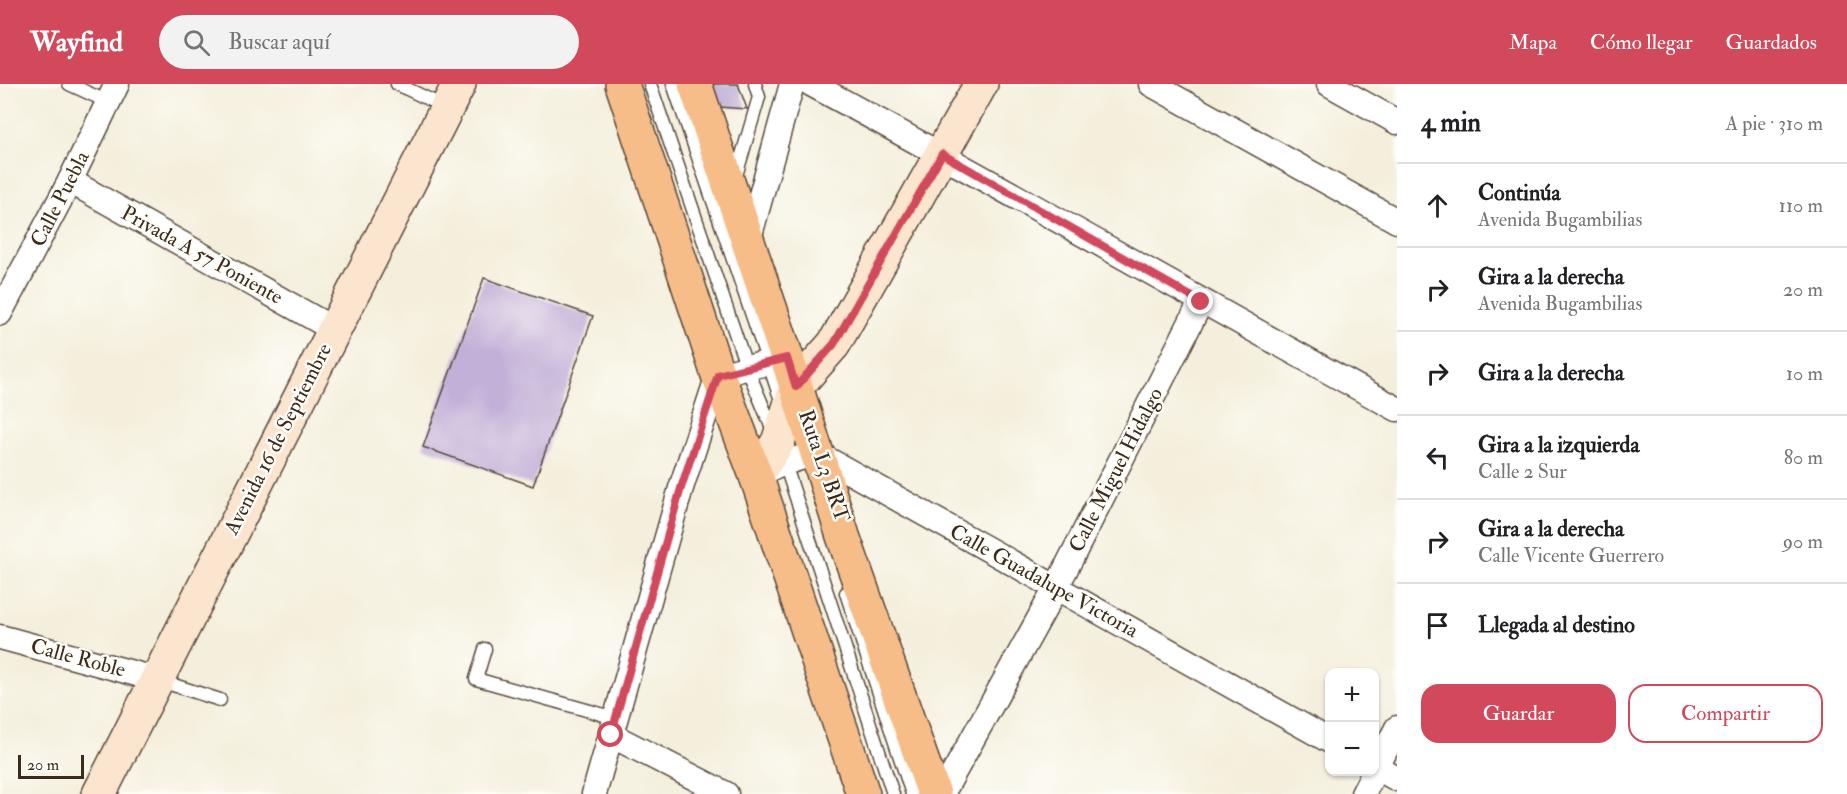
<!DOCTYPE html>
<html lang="es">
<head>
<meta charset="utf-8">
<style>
  :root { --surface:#fff; --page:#f2f2f2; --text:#202124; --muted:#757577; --line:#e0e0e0; --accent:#d1495b }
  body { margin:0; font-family:"IM FELL Double Pica",serif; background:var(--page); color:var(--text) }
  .controls { position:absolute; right:18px; bottom:18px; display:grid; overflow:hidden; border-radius:12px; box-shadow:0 2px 4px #0004 }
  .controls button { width:54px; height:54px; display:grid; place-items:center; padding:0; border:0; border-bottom:2px solid var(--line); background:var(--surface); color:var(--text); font:30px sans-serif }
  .scale { position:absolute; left:18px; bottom:15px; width:66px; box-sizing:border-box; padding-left:6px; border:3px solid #3b2a1e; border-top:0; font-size:16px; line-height:21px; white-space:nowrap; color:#3b2a1e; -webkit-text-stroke:4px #fdfcf7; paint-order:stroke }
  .stop { position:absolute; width:18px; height:18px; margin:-14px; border:4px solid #d1495b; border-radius:50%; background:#fff }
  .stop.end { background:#d1495b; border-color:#fff; box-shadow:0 2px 6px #0008 }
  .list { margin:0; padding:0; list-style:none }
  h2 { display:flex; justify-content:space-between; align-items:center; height:78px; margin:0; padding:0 24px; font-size:26px }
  h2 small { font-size:20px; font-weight:400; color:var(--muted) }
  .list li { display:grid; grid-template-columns:39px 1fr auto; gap:18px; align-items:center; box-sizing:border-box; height:84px; padding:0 24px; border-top:2px solid var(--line) }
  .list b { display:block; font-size:22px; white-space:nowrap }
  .list p { margin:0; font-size:20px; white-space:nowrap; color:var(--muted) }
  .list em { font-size:20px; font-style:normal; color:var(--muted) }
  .actions { display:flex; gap:12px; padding:18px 24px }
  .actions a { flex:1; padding:14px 0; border:2px solid var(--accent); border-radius:18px; text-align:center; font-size:21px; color:var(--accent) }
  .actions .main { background:var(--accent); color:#fff }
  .icon { flex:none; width:33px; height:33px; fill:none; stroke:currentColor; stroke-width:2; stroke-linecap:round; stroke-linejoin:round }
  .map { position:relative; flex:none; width:1397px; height:710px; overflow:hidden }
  header { display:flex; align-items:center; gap:36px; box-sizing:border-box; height:84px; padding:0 30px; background:var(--accent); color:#fff }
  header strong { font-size:28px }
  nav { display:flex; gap:33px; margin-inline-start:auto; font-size:21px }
  .search { width:420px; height:54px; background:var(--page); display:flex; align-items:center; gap:15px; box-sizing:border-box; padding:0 21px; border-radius:33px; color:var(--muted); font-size:22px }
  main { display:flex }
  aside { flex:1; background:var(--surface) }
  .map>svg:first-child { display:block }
</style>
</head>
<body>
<header>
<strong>Wayfind</strong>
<div class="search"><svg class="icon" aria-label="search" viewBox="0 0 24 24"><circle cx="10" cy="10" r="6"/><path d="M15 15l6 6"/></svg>Buscar aquí</div>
<nav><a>Mapa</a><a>Cómo llegar</a><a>Guardados</a></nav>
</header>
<main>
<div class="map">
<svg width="1397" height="710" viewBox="0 0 1397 710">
  <rect width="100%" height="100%" fill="#fdfcf7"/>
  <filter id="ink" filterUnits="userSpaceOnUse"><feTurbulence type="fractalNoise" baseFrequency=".0167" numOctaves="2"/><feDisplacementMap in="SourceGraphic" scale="12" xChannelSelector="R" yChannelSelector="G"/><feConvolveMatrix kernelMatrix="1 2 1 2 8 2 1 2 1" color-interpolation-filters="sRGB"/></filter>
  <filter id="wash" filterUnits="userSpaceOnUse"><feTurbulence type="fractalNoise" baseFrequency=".008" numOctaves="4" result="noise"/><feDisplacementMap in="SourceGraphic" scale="24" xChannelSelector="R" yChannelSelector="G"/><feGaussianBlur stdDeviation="1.35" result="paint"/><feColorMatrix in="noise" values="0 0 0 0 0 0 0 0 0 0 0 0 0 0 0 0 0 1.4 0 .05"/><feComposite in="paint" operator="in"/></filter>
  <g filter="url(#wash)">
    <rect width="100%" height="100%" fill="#f4efdc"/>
    <g id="blocks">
      <g fill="#c3b0d8">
        <path d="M711,0H738L747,25L719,23Z"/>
        <path d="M484,194L593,232L533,402L423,363Z"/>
      </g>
    </g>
  </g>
  <g filter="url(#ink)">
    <use href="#blocks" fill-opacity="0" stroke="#57483a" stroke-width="1.5"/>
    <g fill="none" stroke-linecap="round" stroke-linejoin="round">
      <g stroke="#57483a" stroke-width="15">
        <g id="lane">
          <path d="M69,0L108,18"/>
          <path d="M397,0L445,23"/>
          <path d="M650,0L747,284L774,349"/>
          <path d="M673,0L783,322"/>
          <path d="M735,95L759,13L755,0"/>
          <path d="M784,377L893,710"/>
          <path d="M846,509L912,710"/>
          <path d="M485,565L476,595L615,634"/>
          <path d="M158,596L220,616"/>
        </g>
      </g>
      <g stroke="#57483a" stroke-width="27">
        <g id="street">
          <path d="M811,0C1008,106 1201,218 1397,325"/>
          <path d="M1151,0L1397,137"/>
          <path d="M1329,0L1397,38"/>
          <path d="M70,97L333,245"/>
          <path d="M748,158L792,0"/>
          <path d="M0,229L70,97L117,0"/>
          <path d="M756,392L784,379L816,369L1330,657"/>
          <path d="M0,553L155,595"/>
          <path d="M611,651L726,710"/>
          <path d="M1374,682L1397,695"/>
          <path d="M594,710L681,404L718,291L787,274"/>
          <path d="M942,710L1056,504L1201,218"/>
          <path d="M1363,710L1397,644"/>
        </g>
      </g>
      <g stroke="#57483a" stroke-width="36">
        <g id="secondary">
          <path d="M756,392L778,358L796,303L834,260L981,0"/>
          <path d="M99,710L459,0"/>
        </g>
      </g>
      <g stroke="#57483a" stroke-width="36">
        <g id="primary">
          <path d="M622,0L718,291L756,392L863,710"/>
          <path d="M695,0L787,274L843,452L934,710"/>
        </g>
      </g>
      <use href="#lane" stroke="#fff" stroke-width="12"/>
      <use href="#street" stroke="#fff" stroke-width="24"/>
      <use href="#secondary" stroke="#fce5cf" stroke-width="33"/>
      <use href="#primary" stroke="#f7bd88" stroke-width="33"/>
    </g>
  </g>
  <g fill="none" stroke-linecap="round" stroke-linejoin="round" filter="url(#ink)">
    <path stroke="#d1495b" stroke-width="8" d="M611,651L681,404L718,291L787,274L796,303L834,260L942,70L1201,218"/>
  </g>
  <g text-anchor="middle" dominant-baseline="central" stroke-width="5" stroke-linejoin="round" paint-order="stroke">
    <g font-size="21" fill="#3b2a1e" stroke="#fdfcf7">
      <text transform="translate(60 115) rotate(-63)">Calle Puebla</text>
      <text transform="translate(202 171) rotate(29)">Privada A 57 Poniente</text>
      <text transform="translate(278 355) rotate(-63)">Avenida 16 de Septiembre</text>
      <text transform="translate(824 382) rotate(71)">Ruta L3 BRT</text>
      <text transform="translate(1116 386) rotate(-63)">Calle Miguel Hidalgo</text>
      <text transform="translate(1044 497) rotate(29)">Calle Guadalupe Victoria</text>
      <text transform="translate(78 574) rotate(15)">Calle Roble</text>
    </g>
  </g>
</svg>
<div class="controls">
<button>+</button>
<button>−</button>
</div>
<div class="scale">20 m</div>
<div class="stop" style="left:611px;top:651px"></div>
<div class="stop end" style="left:1201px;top:218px"></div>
</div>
<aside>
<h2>4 min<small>A pie · 310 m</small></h2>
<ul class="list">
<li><svg class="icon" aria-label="ahead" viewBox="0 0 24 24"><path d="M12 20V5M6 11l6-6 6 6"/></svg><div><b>Continúa</b><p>Avenida Bugambilias</p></div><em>110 m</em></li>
<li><svg class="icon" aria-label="right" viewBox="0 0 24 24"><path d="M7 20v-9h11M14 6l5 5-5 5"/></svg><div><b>Gira a la derecha</b><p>Avenida Bugambilias</p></div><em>20 m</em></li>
<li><svg class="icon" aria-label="right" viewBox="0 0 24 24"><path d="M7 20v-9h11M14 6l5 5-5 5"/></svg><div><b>Gira a la derecha</b></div><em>10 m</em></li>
<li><svg class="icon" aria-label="left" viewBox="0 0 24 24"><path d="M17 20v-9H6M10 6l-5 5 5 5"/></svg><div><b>Gira a la izquierda</b><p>Calle 2 Sur</p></div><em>80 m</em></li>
<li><svg class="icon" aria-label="right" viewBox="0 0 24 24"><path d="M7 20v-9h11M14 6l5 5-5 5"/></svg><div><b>Gira a la derecha</b><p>Calle Vicente Guerrero</p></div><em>90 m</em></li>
<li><svg class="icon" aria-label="arrive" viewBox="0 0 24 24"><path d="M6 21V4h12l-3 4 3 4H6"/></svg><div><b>Llegada al destino</b></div></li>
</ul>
<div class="actions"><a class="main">Guardar</a><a>Compartir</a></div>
</aside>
</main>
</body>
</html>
